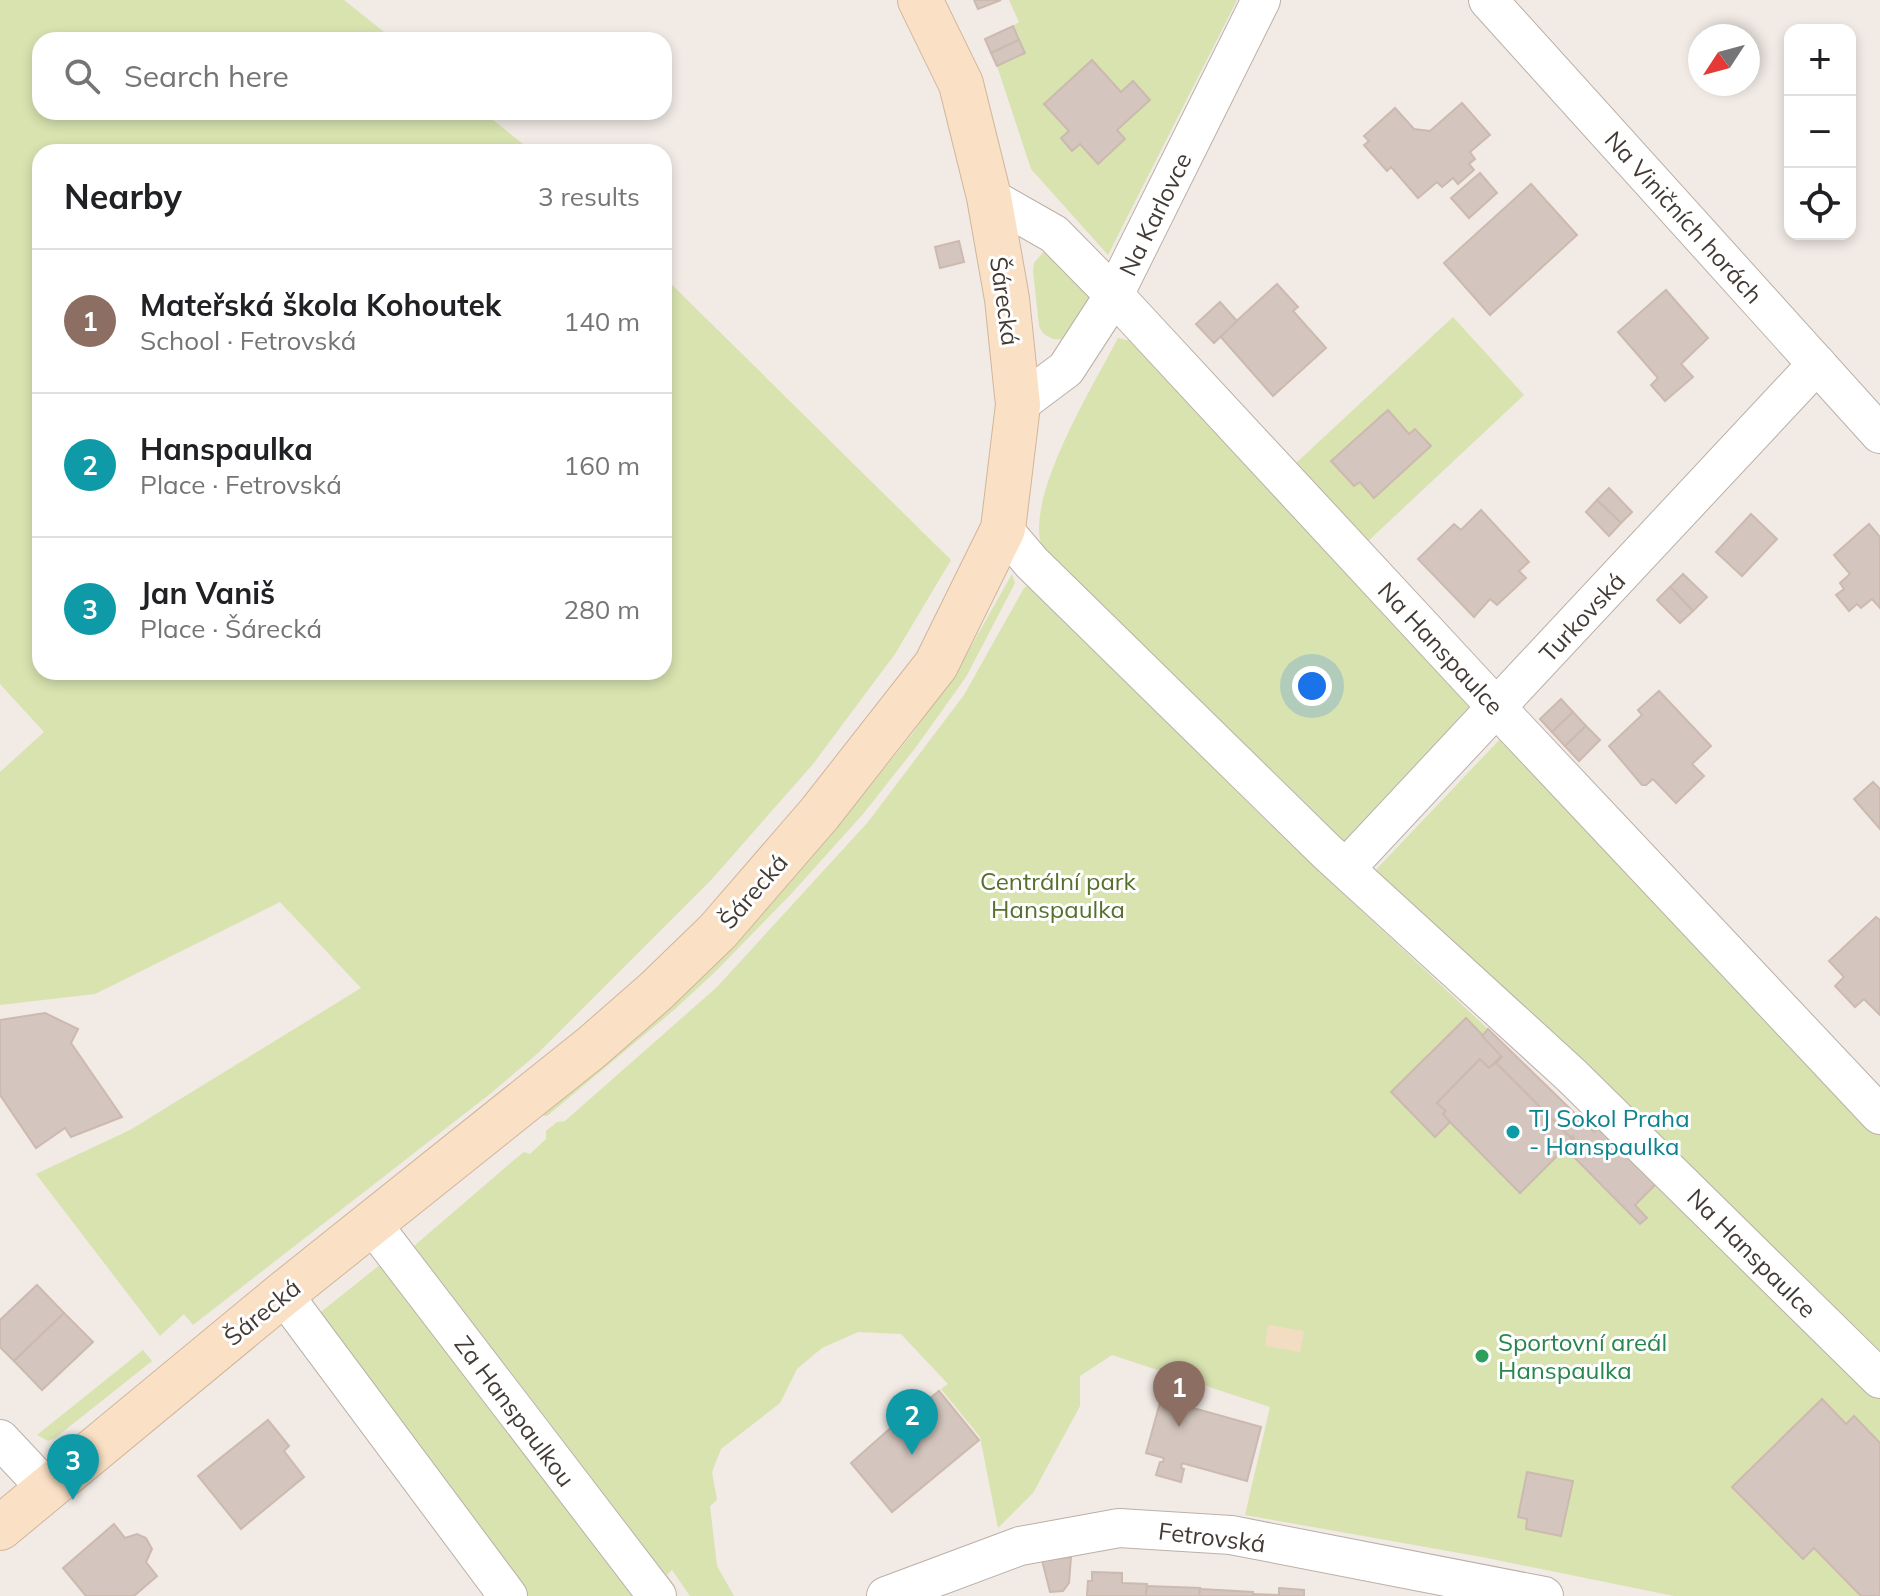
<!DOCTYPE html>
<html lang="en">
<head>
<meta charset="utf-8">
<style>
  :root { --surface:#fff; --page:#f2f2f2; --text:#202124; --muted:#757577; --line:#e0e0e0; --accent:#db2777 }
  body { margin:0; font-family:Mulish,sans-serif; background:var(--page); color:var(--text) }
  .controls { position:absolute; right:24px; top:24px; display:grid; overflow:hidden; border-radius:16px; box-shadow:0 4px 12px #0003 }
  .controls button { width:72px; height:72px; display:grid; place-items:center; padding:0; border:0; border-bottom:2px solid var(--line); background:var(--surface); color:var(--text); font:40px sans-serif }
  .compass { position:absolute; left:1688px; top:24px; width:72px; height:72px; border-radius:50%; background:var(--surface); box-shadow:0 4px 12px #0003; rotate:234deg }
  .you { position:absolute; left:1312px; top:686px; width:28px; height:28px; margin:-20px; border:6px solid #fff; border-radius:50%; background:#1a73e8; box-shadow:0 0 0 12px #1a73e833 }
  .badge { display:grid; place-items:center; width:52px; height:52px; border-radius:50%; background:var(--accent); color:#fff; font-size:26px; font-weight:700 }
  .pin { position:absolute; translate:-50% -66px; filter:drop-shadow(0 2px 4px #0008) }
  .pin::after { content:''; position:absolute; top:42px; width:28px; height:24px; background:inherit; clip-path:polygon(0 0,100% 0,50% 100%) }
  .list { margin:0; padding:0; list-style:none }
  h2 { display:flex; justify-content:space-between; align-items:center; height:104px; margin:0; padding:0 32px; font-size:34px }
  h2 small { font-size:26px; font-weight:400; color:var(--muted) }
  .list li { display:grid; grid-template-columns:52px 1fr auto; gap:24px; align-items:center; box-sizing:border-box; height:144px; padding:0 32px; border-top:2px solid var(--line) }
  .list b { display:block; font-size:30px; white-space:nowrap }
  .list p { margin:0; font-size:26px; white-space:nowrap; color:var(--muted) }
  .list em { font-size:26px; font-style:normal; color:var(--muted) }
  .icon { flex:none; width:44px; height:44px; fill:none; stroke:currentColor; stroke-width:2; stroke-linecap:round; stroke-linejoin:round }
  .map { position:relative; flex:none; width:1880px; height:1596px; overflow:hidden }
  .search { position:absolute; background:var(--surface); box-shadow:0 4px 12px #0003; left:32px; top:32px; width:640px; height:88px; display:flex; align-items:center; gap:20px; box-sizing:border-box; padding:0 28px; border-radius:24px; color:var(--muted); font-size:30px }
  .panel { position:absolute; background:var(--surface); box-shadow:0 4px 12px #0003; left:32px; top:144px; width:640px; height:536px; border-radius:24px }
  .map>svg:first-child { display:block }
</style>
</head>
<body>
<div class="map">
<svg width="1880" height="1596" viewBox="0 0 1880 1596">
  <rect width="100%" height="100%" fill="#f1eae5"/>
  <g fill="#d8e3b0" fill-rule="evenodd">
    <path d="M0,0H344L394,40H40V112H483L533,152H40V672H664V277L951,560L895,654L813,764L712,879L538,1053L490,1094L193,1325L184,1314L160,1336L36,1174L130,1130L361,988L280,902L95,994L0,1005V772L44,732L0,684Z"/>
    <path d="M1009,0H1237L1108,255L1031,169L997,66L1025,53L1013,26L1019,22ZM1092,60L1121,92L1133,82L1150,100L1117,130L1125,139L1099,163L1044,104Z"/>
    <path d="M1045,250L1093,292L1066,338C1055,342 1043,337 1039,326L1033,271L1034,263Z"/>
    <path d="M1453,317L1524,395L1366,543L1294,465ZM1388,410L1409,434L1374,497L1360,482L1354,485L1331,461Z"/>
    <path d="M1135,337L1473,708L1346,842L1338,841L1042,548C1024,497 1094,385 1118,338L1127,340Z"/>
    <path d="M1012,574L1015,583L966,677L916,747L863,814L792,893L716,971L674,1010L547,1116L539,1115L840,823L913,733L969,650Z"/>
    <path d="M1028,586L1290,844L1488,1029L1593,1132L1604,1122L1880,1391V1596H1674L1482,1557L1245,1515L1270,1407L1112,1355L1080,1376V1406L1033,1493L998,1528L980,1437L941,1389L948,1384L901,1334L858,1332L822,1348L797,1369L780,1403L721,1449L712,1472L717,1500L710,1506L717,1566L734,1596H690L672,1570L667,1575L682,1596L414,1246L514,1160L524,1152L530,1154L546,1139V1131L557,1122L565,1121L717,987L868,822L964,695L1024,588Z"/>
    <path d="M1503,736L1880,1128V1365L1371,875Z"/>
    <path d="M386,1260L641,1596H522L312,1319Z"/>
    <path d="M143,1350L152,1361L55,1438L48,1441L37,1435Z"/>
  </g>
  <path fill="#f3ddc2" d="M1268,1325L1304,1331L1300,1352L1265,1346Z"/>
  <g fill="#d4c6be" stroke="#ccb9af" stroke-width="2">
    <path d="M974,0H1001L978,9Z"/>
    <path d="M1013,26L1019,40L991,53L985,39Z"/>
    <path d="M1019,40L1025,53L997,66L991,53Z"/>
    <path d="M1092,60L1121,92L1133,81L1150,100L1117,130L1125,139L1098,164L1080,144L1072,151L1061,138L1069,131L1044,104Z"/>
    <path d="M1462,103L1490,135L1470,152L1475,159L1469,164L1474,170L1458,184L1453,178L1442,187L1437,182L1418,198L1391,167L1387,171L1364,145L1369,141L1364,136L1395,108L1414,129L1430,131Z"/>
    <path d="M1480,173L1497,193L1469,218L1451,198Z"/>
    <path d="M1531,184L1577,235L1490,315L1444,263Z"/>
    <path d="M959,241L964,262L940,268L935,247Z"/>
    <path d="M1277,284L1298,307L1293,311L1326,348L1273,396L1220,336Z"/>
    <path d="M1666,290L1708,338L1681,364L1693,377L1665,401L1651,385L1658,378L1618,332Z"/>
    <path d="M1220,302L1237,321L1214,343L1196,324Z"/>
    <path d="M1388,410L1409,434L1415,429L1431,446L1374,498L1360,482L1354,486L1331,461Z"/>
    <path d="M1609,488L1632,512L1621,523L1597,500Z"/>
    <path d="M1597,500L1621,523L1609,536L1586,512Z"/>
    <path d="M1481,510L1529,562L1519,571L1526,578L1497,605L1490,599L1474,617L1418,559L1454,524L1461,530Z"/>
    <path d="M1751,514L1777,539L1742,576L1716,552Z"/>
    <path d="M1869,524L1880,537V608L1872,599L1861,608L1857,604L1849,611L1836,595L1844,589L1840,583L1850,574L1834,555Z"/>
    <path d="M1683,574L1707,597L1693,611L1670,587Z"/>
    <path d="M1670,587L1693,611L1680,623L1657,600Z"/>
    <path d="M1659,691L1711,746L1692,764L1704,776L1676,803L1653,779L1646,785H1642L1609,746L1642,715L1638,710Z"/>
    <path d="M1561,699L1573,712L1552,732L1540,719Z"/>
    <path d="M1573,712L1586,726L1565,746L1552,732Z"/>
    <path d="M1586,726L1600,740L1579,761L1565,746Z"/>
    <path d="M1873,782L1880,789V829L1854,799Z"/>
    <path d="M1876,917L1880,920V1015L1864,999L1855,1007L1835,986L1844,977L1829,961Z"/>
    <path d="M45,1013L78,1029L71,1043L122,1117L71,1137L65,1128L36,1148L0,1095V1020Z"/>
    <path d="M1466,1018L1502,1055L1489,1068L1480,1059L1437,1103L1446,1111L1443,1114L1450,1122L1435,1137L1391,1092Z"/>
    <path d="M1488,1029L1594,1132L1604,1122L1660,1180L1635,1205L1647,1218L1640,1224L1565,1148L1574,1138L1573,1136L1571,1138L1496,1063L1502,1057L1482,1036Z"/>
    <path d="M1480,1059L1489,1068L1496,1063L1573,1140L1520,1193L1450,1122L1443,1114L1446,1111L1437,1103Z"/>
    <path d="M37,1285L64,1313L14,1361L0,1347V1320Z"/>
    <path d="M64,1313L93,1342L42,1390L14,1361Z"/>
    <path d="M939,1391L979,1440L892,1512L851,1463L912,1409L918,1408Z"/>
    <path d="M1161,1399L1261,1427L1247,1481L1182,1463L1181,1468L1184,1469L1181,1482L1156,1475L1160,1462H1163L1164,1458L1146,1453Z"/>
    <path d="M1822,1399L1846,1424L1854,1416L1880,1443V1596H1861L1814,1548L1803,1559L1732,1487Z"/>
    <path d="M268,1420L289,1446L284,1451L304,1477L241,1529L198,1476Z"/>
    <path d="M1527,1472L1573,1481L1561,1536L1526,1529L1527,1519L1518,1517Z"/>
    <path d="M114,1524L125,1538L137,1534L146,1538L152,1549L146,1562L157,1576L134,1596H86L63,1568Z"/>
    <path d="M1071,1557L1069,1583L1063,1591L1050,1592L1042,1560Z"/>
    <path d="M1092,1572L1122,1573V1583L1147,1584L1146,1596H1087L1088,1581H1092Z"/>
    <path d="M1147,1586L1200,1588L1199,1596H1146Z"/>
    <path d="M1279,1588L1304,1590V1596H1253V1594L1279,1595Z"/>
    <path d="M1200,1589L1253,1592V1596H1199Z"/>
  </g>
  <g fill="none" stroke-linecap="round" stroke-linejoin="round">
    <g stroke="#bbb0a8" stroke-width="40">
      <g id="street">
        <path d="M1488,0L1880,434"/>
        <path d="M989,197L1054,234L1114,295L1511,723L1880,1115"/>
        <path d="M1018,405L1066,369L1114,295L1261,0"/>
        <path d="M1003,529L1032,563L1327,852L1571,1075L1880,1379"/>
        <path d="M1346,868L1817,364"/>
        <path d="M373,1225L657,1596"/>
        <path d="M283,1294L508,1596"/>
        <path d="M0,1439L46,1488"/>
        <path d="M886,1596L1020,1546L1119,1528L1231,1535L1544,1596"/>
      </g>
    </g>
    <g stroke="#d1b59a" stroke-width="46">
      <path id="secondary" d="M0,1528L283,1294L592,1047L656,991L718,931L820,813L936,665L1003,529L1018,405L1007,299L989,197L961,84L920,0"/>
    </g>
    <use href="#street" stroke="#fff" stroke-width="38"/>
    <use href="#secondary" stroke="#fae1c5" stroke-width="44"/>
  </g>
  <circle fill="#0f9aa8" stroke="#fff" stroke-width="3" cx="1513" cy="1132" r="8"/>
  <circle fill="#2e9e5b" stroke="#fff" stroke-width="3" cx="1482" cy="1356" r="8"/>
  <g text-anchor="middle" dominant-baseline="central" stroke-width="6" stroke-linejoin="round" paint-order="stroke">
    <g font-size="24" fill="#433a35" stroke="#fff">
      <text transform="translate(1155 214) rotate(-64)">Na Karlovce</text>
      <text transform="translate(1684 217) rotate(48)">Na Viničních horách</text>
      <text transform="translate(1005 301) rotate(82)">Šárecká</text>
      <text transform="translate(1582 617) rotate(-47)">Turkovská</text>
      <text transform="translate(1441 648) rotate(47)">Na Hanspaulce</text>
      <text transform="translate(753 891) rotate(-49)">Šárecká</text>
      <text transform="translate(1752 1253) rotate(45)">Na Hanspaulce</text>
      <text transform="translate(262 1312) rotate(-39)">Šárecká</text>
      <text transform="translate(515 1411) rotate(53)">Za Hanspaulkou</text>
      <text transform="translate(1212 1537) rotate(7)">Fetrovská</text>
    </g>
    <g font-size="24" fill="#566f2d" stroke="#fff">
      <text x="1058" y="881">Centrální park<tspan x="1058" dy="28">Hanspaulka</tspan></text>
    </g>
    <g font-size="24" fill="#0d838f" stroke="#fff" text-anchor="start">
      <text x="1529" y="1118">TJ Sokol Praha<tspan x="1529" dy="28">- Hanspaulka</tspan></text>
    </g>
    <g font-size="24" fill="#27864d" stroke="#fff" text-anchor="start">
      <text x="1498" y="1342">Sportovní areál<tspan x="1498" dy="28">Hanspaulka</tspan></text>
    </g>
  </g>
</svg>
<div class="controls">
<button>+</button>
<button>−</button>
<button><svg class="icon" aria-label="locate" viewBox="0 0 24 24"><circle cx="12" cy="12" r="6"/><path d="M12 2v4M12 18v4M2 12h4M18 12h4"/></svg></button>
</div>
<svg class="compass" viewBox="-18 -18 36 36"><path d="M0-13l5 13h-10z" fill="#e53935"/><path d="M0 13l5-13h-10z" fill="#757577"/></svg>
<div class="you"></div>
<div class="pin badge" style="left:1179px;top:1427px;background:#8d6e63">1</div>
<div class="pin badge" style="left:912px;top:1455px;background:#0f9aa8">2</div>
<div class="pin badge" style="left:73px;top:1500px;background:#0f9aa8">3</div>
<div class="search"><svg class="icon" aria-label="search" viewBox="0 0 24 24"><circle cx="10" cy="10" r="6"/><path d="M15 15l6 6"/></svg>Search here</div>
<section class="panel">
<h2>Nearby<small>3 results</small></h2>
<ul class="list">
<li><span class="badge" style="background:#8d6e63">1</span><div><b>Mateřská škola Kohoutek</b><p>School · Fetrovská</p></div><em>140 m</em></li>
<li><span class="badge" style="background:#0f9aa8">2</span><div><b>Hanspaulka</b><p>Place · Fetrovská</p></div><em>160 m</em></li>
<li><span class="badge" style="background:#0f9aa8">3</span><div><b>Jan Vaniš</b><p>Place · Šárecká</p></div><em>280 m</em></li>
</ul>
</section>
</div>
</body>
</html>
